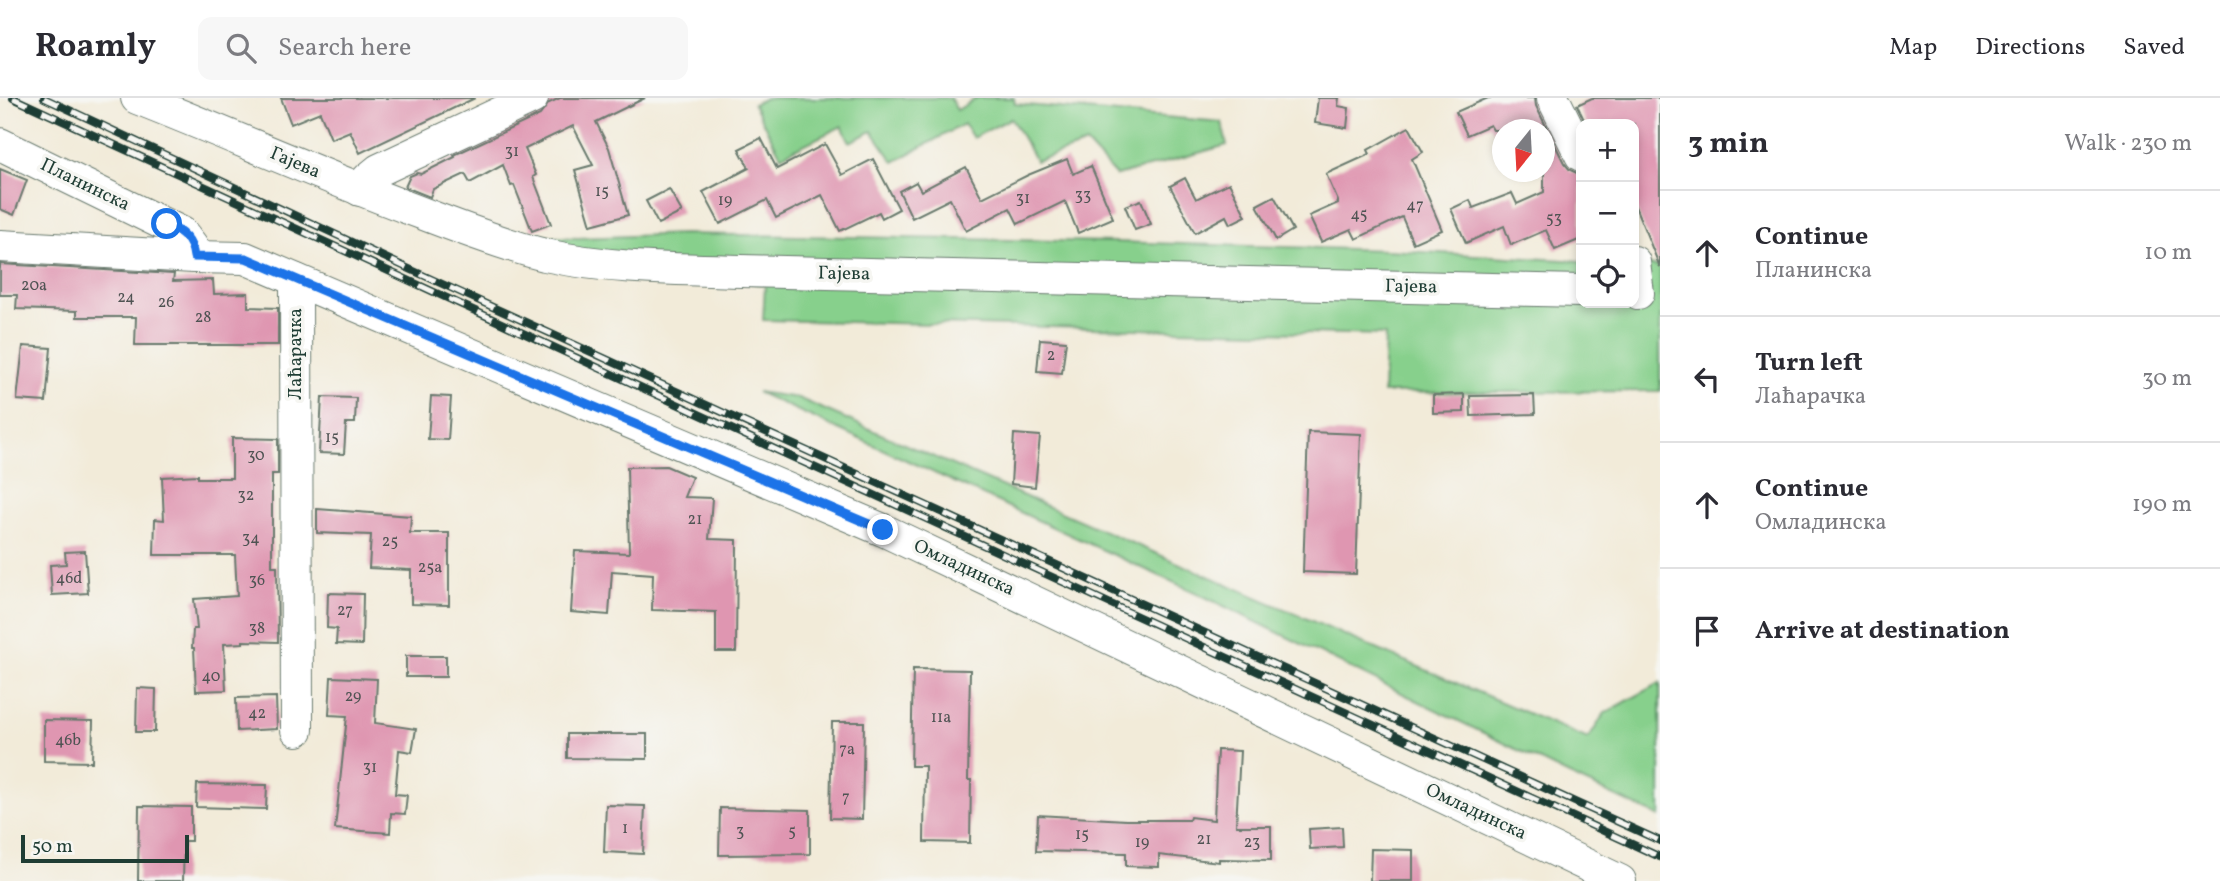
<!DOCTYPE html>
<html lang="en">
<head>
<meta charset="utf-8">
<style>
  :root { --surface:#fff; --page:#f7f7f7; --text:#2b2b33; --muted:#7c7c81; --line:#e1e1e2 }
  body { margin:0; font-family:Vollkorn,serif; background:var(--page); color:var(--text) }
  .controls { position:absolute; right:21px; top:21px; display:grid; overflow:hidden; border-radius:14px; box-shadow:0 4px 10px #0003 }
  .controls button { width:63px; height:63px; display:grid; place-items:center; padding:0; border:0; border-bottom:2px solid var(--line); background:var(--surface); color:var(--text); font:35px sans-serif }
  .compass { position:absolute; left:1492px; top:21px; width:63px; height:63px; border-radius:50%; background:var(--surface); box-shadow:0 4px 10px #0003; rotate:198deg }
  .scale { position:absolute; left:21px; bottom:18px; width:168px; box-sizing:border-box; padding-left:7px; border:4px solid #1f3d34; border-top:0; font-size:19px; line-height:24px; white-space:nowrap; color:#1f3d34; -webkit-text-stroke:5px #f6f6f2; paint-order:stroke }
  .stop { position:absolute; width:21px; height:21px; margin:-16px; border:5px solid #1a73e8; border-radius:50%; background:#fff }
  .stop.end { background:#1a73e8; border-color:#fff; box-shadow:0 2px 7px #0008 }
  .list { margin:0; padding:0; list-style:none }
  h2 { display:flex; justify-content:space-between; align-items:center; height:91px; margin:0; padding:0 28px; font-size:30px }
  h2 small { font-size:23px; font-weight:400; color:var(--muted) }
  .list li { display:grid; grid-template-columns:46px 1fr auto; gap:21px; align-items:center; box-sizing:border-box; height:126px; padding:0 28px; border-top:2px solid var(--line) }
  .list b { display:block; font-size:26px; white-space:nowrap }
  .list p { margin:0; font-size:23px; white-space:nowrap; color:var(--muted) }
  .list em { font-size:23px; font-style:normal; color:var(--muted) }
  .icon { flex:none; width:38px; height:38px; fill:none; stroke:currentColor; stroke-width:2; stroke-linecap:round; stroke-linejoin:round }
  .map { position:relative; flex:none; width:1660px; height:783px; overflow:hidden }
  header { display:flex; align-items:center; gap:42px; box-sizing:border-box; height:98px; padding:0 35px; background:var(--surface); border-bottom:2px solid var(--line) }
  header strong { font-size:33px }
  nav { display:flex; gap:38px; margin-inline-start:auto; font-size:24px }
  .search { width:490px; height:63px; background:var(--page); display:flex; align-items:center; gap:18px; box-sizing:border-box; padding:0 24px; border-radius:14px; color:var(--muted); font-size:26px }
  main { display:flex }
  aside { flex:1; background:var(--surface) }
  .map>svg:first-child { display:block }
</style>
</head>
<body>
<header>
<strong>Roamly</strong>
<div class="search"><svg class="icon" aria-label="search" viewBox="0 0 24 24"><circle cx="10" cy="10" r="6"/><path d="M15 15l6 6"/></svg>Search here</div>
<nav><a>Map</a><a>Directions</a><a>Saved</a></nav>
</header>
<main>
<div class="map">
<svg width="1660" height="783" viewBox="0 0 1660 783">
  <rect width="100%" height="100%" fill="#f6f6f2"/>
  <filter id="ink" filterUnits="userSpaceOnUse"><feTurbulence type="fractalNoise" baseFrequency=".0143" numOctaves="2"/><feDisplacementMap in="SourceGraphic" scale="14" xChannelSelector="R" yChannelSelector="G"/><feConvolveMatrix kernelMatrix="1 2 1 2 8 2 1 2 1" color-interpolation-filters="sRGB"/></filter>
  <filter id="wash" filterUnits="userSpaceOnUse"><feTurbulence type="fractalNoise" baseFrequency=".00686" numOctaves="4" result="noise"/><feDisplacementMap in="SourceGraphic" scale="28" xChannelSelector="R" yChannelSelector="G"/><feGaussianBlur stdDeviation="1.57" result="paint"/><feColorMatrix in="noise" values="0 0 0 0 0 0 0 0 0 0 0 0 0 0 0 0 0 1.4 0 .05"/><feComposite in="paint" operator="in"/></filter>
  <g filter="url(#wash)">
    <rect width="100%" height="100%" fill="#f2ebd9"/>
    <g fill="#87d08c" stroke="#538660" stroke-width="2">
      <path d="M766,0H950L957,12L977,0H1014L1015,6L1222,24L1227,47L1116,78L1087,46L1036,63L1011,20L973,40L964,26L894,64L872,33L850,44L842,28L781,58L753,6Z"/>
      <path d="M453,136L578,140L683,136L1115,144L1387,152L1581,163V205H1634V166L1660,168V293L1383,295L1385,237L763,222L765,187Z"/>
      <path d="M757,294L798,300L1372,549L1588,641L1605,615L1660,585V719L1567,676L1197,495Z"/>
    </g>
    <g id="blocks">
      <g fill="#df96b1">
        <path d="M281,0H475L360,55L350,33L331,41L320,14L291,26Z"/>
        <path d="M560,0H645L596,24L609,50L628,117L591,127L575,72L593,67L573,28L525,51L536,77L533,79L551,126L532,133L514,87L511,88L503,67L470,85L465,76L433,91L430,99L405,89L410,78L417,75L421,76L455,59L454,57L540,17L549,5Z"/>
        <path d="M1318,0H1339L1338,8L1349,10L1347,30L1315,25Z"/>
        <path d="M1488,0H1535L1536,8L1564,65L1570,72L1577,75L1581,83V141L1555,152L1546,132L1511,147L1504,128L1466,145L1451,111L1470,102L1473,110L1512,95L1517,106L1544,94V32H1493L1490,27L1467,37L1456,14Z"/>
        <path d="M1592,0H1660V169L1634,106V26H1586L1577,7Z"/>
        <path d="M1409,29L1423,54L1412,61L1442,132L1413,145L1402,119L1356,141L1351,131L1321,144L1309,118L1338,105V103L1326,76L1370,56L1368,52Z"/>
        <path d="M761,40L777,71L825,46L842,77L873,61L899,111L882,120L879,114L840,133L822,97L776,120L767,102L720,126L703,94L749,70L739,51Z"/>
        <path d="M1067,61L1073,76L1091,68L1113,120L1078,135L1065,103L1018,126L1010,110L966,133L950,101L912,120L899,93L916,84L921,93L966,69L982,100L1028,77Z"/>
        <path d="M0,71L27,82L14,117L0,111Z"/>
        <path d="M1185,80L1196,101L1229,85L1246,118L1230,126L1226,118L1195,135L1170,88Z"/>
        <path d="M669,91L682,114L658,126L646,103Z"/>
        <path d="M1274,98L1293,132L1276,142L1257,107Z"/>
        <path d="M1141,102L1151,126L1135,132L1125,108Z"/>
        <path d="M0,166L174,176L173,183L213,182L214,196L248,195V209L278,210V247H135L136,219H77V213L16,211L17,197H0Z"/>
        <path d="M1040,241L1066,243L1062,275L1037,273Z"/>
        <path d="M23,248L51,250L46,304L17,302Z"/>
        <path d="M1464,296V314L1433,315V297Z"/>
        <path d="M1534,297L1535,316L1471,318L1470,298Z"/>
        <path d="M431,298L451,299L448,342L428,341Z"/>
        <path d="M322,299L356,300L355,325H346L344,356L319,355Z"/>
        <path d="M1308,334L1361,336L1356,476L1303,474Z"/>
        <path d="M1014,336L1040,338L1035,389L1011,386Z"/>
        <path d="M232,340L278,341V376H272V468H277L278,544L243,543V545L224,546L226,592L196,593L194,550H192L193,531H197L194,501L237,498L235,457H154L155,421L164,422L162,379L198,377V380H232Z"/>
        <path d="M666,368L692,379L684,399L712,400L709,441L737,442L736,554H716V514L652,512L653,476L612,473L609,517L571,514L575,453L629,455L627,369Z"/>
        <path d="M317,411L411,418L410,435H449V507L411,506V472L369,470L371,437L317,435Z"/>
        <path d="M85,453L88,495L52,497L50,467L66,466L65,454Z"/>
        <path d="M328,495L363,496L362,547L336,546L337,531L327,530Z"/>
        <rect x="406" y="558" width="40" height="21"/>
        <path d="M913,571L970,572L968,682H971L970,745L924,744L925,668H911Z"/>
        <path d="M331,579L377,581L375,625L416,631L412,654L399,652L395,696L407,697L405,716L391,715L390,735L335,731L347,618L329,617Z"/>
        <path d="M137,590L156,591L155,634H136Z"/>
        <path d="M276,599L277,631L237,633L236,600Z"/>
        <path d="M44,622L93,623L92,664L44,663Z"/>
        <path d="M832,624H864L862,721L830,720Z"/>
        <path d="M567,636H647V661L567,660Z"/>
        <path d="M1217,652L1240,653L1236,728H1271V762L1219,761V764L1159,757V769L1126,768V755L1036,753L1038,717L1126,722H1189L1190,719L1214,722Z"/>
        <path d="M197,686L267,687L266,711L196,709Z"/>
        <path d="M606,707L645,708L643,756L604,754Z"/>
        <path d="M139,708L191,709V743H184L183,783H138Z"/>
        <path d="M720,710L810,712V756L719,757Z"/>
        <path d="M1342,729L1343,749L1310,751L1309,731Z"/>
        <path d="M1371,751L1413,752V783H1370Z"/>
      </g>
    </g>
  </g>
  <g filter="url(#ink)">
    <use href="#blocks" fill-opacity="0" stroke="#697a6e" stroke-width="2"/>
    <g fill="none" stroke-linecap="round" stroke-linejoin="round">
      <g stroke="#697a6e" stroke-width="34">
        <g id="minor">
          <path d="M137,0C231,37 324,79 419,114C460,130 502,146 545,157C609,171 676,171 741,173L1581,193"/>
          <path d="M1553,0L1581,57"/>
          <path d="M0,46L182,135L192,148L194,159"/>
          <path d="M360,92L368,81L379,72L532,0"/>
          <path d="M0,148L194,159L245,160L883,432L1620,783"/>
          <path d="M1634,164L1638,195"/>
          <path d="M296,182L297,632"/>
        </g>
      </g>
      <use href="#minor" stroke="#fff" stroke-width="32"/>
      <g stroke="#1f3d34" stroke-width="8">
        <g id="rail">
          <path d="M13,0L1660,759"/>
          <path d="M44,0L403,168L1660,743"/>
        </g>
      </g>
      <use href="#rail" stroke="#f6f6f2" stroke-width="5" stroke-dasharray="16" stroke-linecap="butt"/>
    </g>
  </g>
  <g fill="none" stroke-linecap="round" stroke-linejoin="round" filter="url(#ink)">
    <path stroke="#1a73e8" stroke-width="9" d="M167,126C182,134 192,141 194,159L246,160L883,432"/>
  </g>
  <g text-anchor="middle" dominant-baseline="central" stroke-width="7" stroke-linejoin="round" paint-order="stroke">
    <g font-size="16" fill="#4f5353">
      <text x="512" y="54">31</text>
      <text x="602" y="94">15</text>
      <text x="1083" y="98">33</text>
      <text x="1023" y="101">31</text>
      <text x="725" y="103">19</text>
      <text x="1415" y="108">47</text>
      <text x="1359" y="117">45</text>
      <text x="1554" y="121">53</text>
      <text x="34" y="188">20a</text>
      <text x="126" y="200">24</text>
      <text x="166" y="205">26</text>
      <text x="203" y="220">28</text>
      <text x="1051" y="258">2</text>
      <text x="332" y="340">15</text>
      <text x="256" y="358">30</text>
      <text x="246" y="398">32</text>
      <text x="695" y="422">21</text>
      <text x="251" y="441">34</text>
      <text x="390" y="444">25</text>
      <text x="430" y="470">25a</text>
      <text x="69" y="481">46d</text>
      <text x="257" y="483">36</text>
      <text x="345" y="513">27</text>
      <text x="257" y="531">38</text>
      <text x="211" y="579">40</text>
      <text x="353" y="599">29</text>
      <text x="257" y="616">42</text>
      <text x="941" y="620">11a</text>
      <text x="68" y="643">46b</text>
      <text x="847" y="652">7a</text>
      <text x="370" y="670">31</text>
      <text x="846" y="700">7</text>
      <text x="625" y="731">1</text>
      <text x="740" y="734">3</text>
      <text x="792" y="734">5</text>
      <text x="1082" y="737">15</text>
      <text x="1204" y="742">21</text>
      <text x="1142" y="745">19</text>
      <text x="1252" y="745">23</text>
    </g>
    <g font-size="19" fill="#1f3d34" stroke="#f6f6f2">
      <text transform="translate(295 65) rotate(23)">Гајева</text>
      <text transform="translate(85 87) rotate(26)">Планинска</text>
      <text transform="translate(844 176) rotate(1)">Гајева</text>
      <text transform="translate(1411 189) rotate(1)">Гајева</text>
      <text transform="translate(296 256) rotate(-90)">Лаћарачка</text>
      <text transform="translate(964 470) rotate(25)">Омладинска</text>
      <text transform="translate(1476 714) rotate(25)">Омладинска</text>
    </g>
  </g>
</svg>
<div class="controls">
<button>+</button>
<button>−</button>
<button><svg class="icon" aria-label="locate" viewBox="0 0 24 24"><circle cx="12" cy="12" r="6"/><path d="M12 2v4M12 18v4M2 12h4M18 12h4"/></svg></button>
</div>
<svg class="compass" viewBox="-18 -18 36 36"><path d="M0-13l5 13h-10z" fill="#e53935"/><path d="M0 13l5-13h-10z" fill="#7c7c81"/></svg>
<div class="scale">50 m</div>
<div class="stop" style="left:167px;top:126px"></div>
<div class="stop end" style="left:883px;top:432px"></div>
</div>
<aside>
<h2>3 min<small>Walk · 230 m</small></h2>
<ul class="list">
<li><svg class="icon" aria-label="ahead" viewBox="0 0 24 24"><path d="M12 20V5M6 11l6-6 6 6"/></svg><div><b>Continue</b><p>Планинска</p></div><em>10 m</em></li>
<li><svg class="icon" aria-label="left" viewBox="0 0 24 24"><path d="M17 20v-9H6M10 6l-5 5 5 5"/></svg><div><b>Turn left</b><p>Лаћарачка</p></div><em>30 m</em></li>
<li><svg class="icon" aria-label="ahead" viewBox="0 0 24 24"><path d="M12 20V5M6 11l6-6 6 6"/></svg><div><b>Continue</b><p>Омладинска</p></div><em>190 m</em></li>
<li><svg class="icon" aria-label="arrive" viewBox="0 0 24 24"><path d="M6 21V4h12l-3 4 3 4H6"/></svg><div><b>Arrive at destination</b></div></li>
</ul>
</aside>
</main>
</body>
</html>
